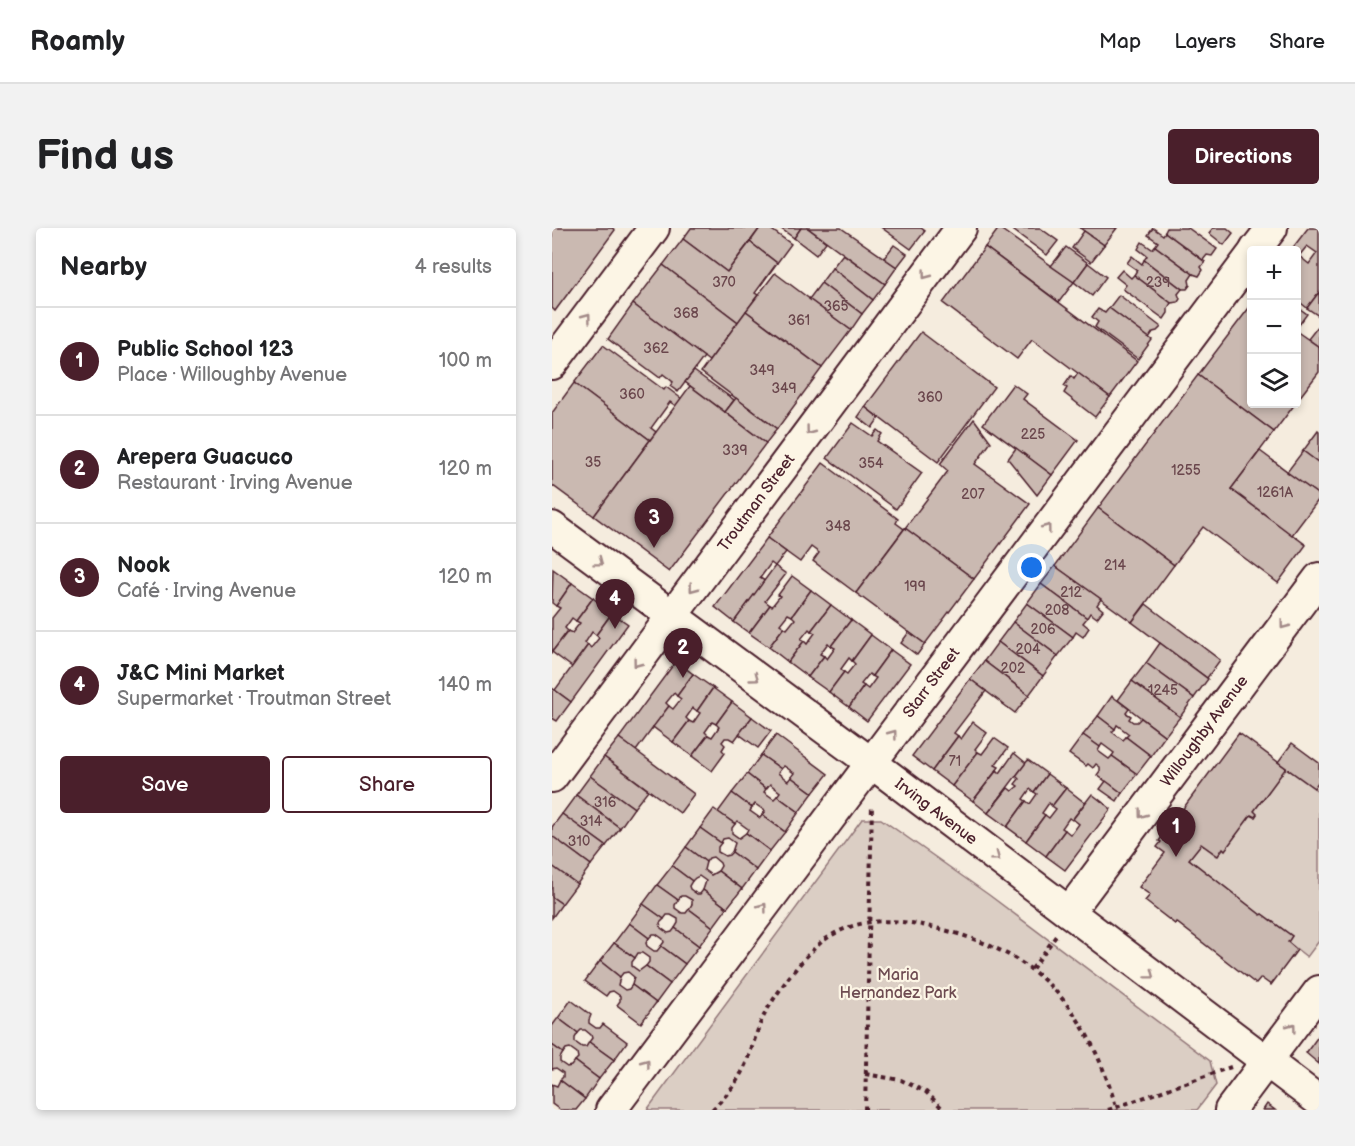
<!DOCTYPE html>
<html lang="en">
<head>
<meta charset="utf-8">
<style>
  :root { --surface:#fff; --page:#f2f2f2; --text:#202124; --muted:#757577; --line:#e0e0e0; --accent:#4a1f2b }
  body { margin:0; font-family:"Balsamiq Sans",sans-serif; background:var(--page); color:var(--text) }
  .controls { position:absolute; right:18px; top:18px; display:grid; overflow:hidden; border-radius:6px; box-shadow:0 3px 9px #0003 }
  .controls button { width:54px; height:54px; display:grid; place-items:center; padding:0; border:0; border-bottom:2px solid var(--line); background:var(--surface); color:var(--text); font:30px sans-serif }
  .you { position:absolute; left:480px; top:340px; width:21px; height:21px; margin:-15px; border:4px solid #fff; border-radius:50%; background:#1a73e8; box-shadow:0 0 0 9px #1a73e833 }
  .badge { display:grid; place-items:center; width:39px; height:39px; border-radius:50%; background:var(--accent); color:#fff; font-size:20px; font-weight:700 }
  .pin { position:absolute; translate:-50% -50px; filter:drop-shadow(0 2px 3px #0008) }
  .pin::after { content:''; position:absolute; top:32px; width:21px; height:18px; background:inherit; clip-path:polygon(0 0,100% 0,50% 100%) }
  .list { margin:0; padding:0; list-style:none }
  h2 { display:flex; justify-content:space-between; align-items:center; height:78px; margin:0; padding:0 24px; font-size:26px }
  h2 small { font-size:20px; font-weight:400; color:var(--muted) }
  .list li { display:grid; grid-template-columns:39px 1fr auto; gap:18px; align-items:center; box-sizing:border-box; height:108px; padding:0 24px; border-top:2px solid var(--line) }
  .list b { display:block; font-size:22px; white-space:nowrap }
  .list p { margin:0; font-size:20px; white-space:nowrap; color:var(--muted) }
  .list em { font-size:20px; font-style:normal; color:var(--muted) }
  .actions { display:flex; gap:12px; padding:18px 24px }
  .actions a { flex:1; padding:14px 0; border:2px solid var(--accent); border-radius:6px; text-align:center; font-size:21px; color:var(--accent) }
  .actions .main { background:var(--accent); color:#fff }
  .icon { flex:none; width:33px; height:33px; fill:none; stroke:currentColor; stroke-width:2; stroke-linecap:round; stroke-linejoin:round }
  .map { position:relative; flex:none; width:767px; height:882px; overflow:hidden; border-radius:6px }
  header { display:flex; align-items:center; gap:36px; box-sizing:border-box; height:84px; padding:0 30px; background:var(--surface); border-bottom:2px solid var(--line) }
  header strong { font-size:28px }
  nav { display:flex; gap:33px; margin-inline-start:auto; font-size:21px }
  .intro { display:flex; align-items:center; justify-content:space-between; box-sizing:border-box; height:144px; padding:0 36px }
  h1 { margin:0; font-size:42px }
  .button { padding:15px 27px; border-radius:6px; background:var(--accent); color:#fff; font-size:21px; font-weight:700 }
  main { display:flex; gap:36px; padding:0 36px }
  aside { flex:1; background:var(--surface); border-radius:6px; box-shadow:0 3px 9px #0003 }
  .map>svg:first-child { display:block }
</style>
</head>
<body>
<header>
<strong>Roamly</strong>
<nav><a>Map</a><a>Layers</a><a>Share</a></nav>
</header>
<div class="intro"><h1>Find us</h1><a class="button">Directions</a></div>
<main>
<aside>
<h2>Nearby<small>4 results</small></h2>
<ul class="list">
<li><span class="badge">1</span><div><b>Public School 123</b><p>Place · Willoughby Avenue</p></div><em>100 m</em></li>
<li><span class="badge">2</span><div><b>Arepera Guacuco</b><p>Restaurant · Irving Avenue</p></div><em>120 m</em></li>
<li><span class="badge">3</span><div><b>Nook</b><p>Café · Irving Avenue</p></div><em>120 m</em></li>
<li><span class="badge">4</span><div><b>J&amp;C Mini Market</b><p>Supermarket · Troutman Street</p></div><em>140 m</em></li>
</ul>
<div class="actions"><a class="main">Save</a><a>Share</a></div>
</aside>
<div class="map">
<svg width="767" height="882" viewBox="0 0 767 882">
  <rect width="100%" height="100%" fill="#f5ecde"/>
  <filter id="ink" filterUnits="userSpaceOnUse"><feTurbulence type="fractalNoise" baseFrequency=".0167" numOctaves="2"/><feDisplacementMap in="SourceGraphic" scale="12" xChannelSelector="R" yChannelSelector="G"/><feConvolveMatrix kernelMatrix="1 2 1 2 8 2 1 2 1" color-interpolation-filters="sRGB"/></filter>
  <g filter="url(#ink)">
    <g fill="#dbcec4" stroke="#927678" stroke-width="1.5">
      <path d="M734,540L767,564V713L755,729L736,714L740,708L710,686L709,687L637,631L649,616L665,628L699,587L703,589L705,586L702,583Z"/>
      <path d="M310,591H329L437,667L658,833L664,857L645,882H95Z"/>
    </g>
    <g fill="#cab9b1" stroke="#4a1f2b" stroke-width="1.5" fill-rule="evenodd">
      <path d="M0,0H60L63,2L3,83L0,80Z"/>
      <path d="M139,0H208L175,44L131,11Z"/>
      <path d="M208,0H217L239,16L225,35L198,14Z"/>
      <path d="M228,0H249L242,10Z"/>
      <path d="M249,0H256L274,14L264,27L242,10Z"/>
      <path d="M256,0H289L345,39L333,56Z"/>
      <path d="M330,0H369L373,3L359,21Z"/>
      <path d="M447,0L522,54L507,74L433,19Z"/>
      <path d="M458,0H488L506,13L495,27Z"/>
      <path d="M528,0H565L552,17Z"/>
      <path d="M601,0L611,7L613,4L653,34L649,39L651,42L647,48L641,46L603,18L606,14L596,7Z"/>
      <path d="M615,0H636L665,21L660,28L655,27L651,32L613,4Z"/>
      <path d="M661,0H675L681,5L672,17L657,5Z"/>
      <path d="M756,0H767V64L755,80L744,71V22H739ZM755,18L765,25L757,36L747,28Z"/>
      <path d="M532,3L552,17L539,34L520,20Z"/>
      <path d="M131,11L175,44L198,14L225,35L203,65L206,67L186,94L111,37Z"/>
      <path d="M590,14L600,21L603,18L641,46L637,52L638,57L635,61H630L592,32L595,28L586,21Z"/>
      <path d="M342,17L355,26L345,39L332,30Z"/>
      <path d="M433,19L585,133L558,169L480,111L465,131L391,75Z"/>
      <path d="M514,19L536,35L522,54L499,38Z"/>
      <path d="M291,26L333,56L321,72L280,40Z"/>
      <path d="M580,28L590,36L592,32L630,61L626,66L628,71L626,74L619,75L582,47L585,42L575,35Z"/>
      <path d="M536,35L554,49L540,68L522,54Z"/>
      <path d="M111,37L186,94L157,133L81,76Z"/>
      <path d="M280,40L321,72L310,86L269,55Z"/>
      <path d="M570,42L579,50L582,47L619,75L616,80V85L612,91L571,61L574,57L564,49Z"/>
      <path d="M223,45L299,102L270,140L194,83Z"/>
      <path d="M269,55L310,86L299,102L257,71Z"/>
      <path d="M767,64V88L755,80Z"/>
      <path d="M567,67L609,99L605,103L601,104L597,110L557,80Z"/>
      <path d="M81,76L152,129L126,164L118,158L121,154L111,146L108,150L56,111Z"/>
      <path d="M700,76V176H743L722,204L646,147Z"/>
      <path d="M744,78L755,86L744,101Z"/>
      <path d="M557,80L600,112L586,131L543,99L546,94L540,89L546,81L553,85Z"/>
      <path d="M194,83L270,140L225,201L149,144Z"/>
      <path d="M767,97V119L756,111Z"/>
      <path d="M744,103L767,119V144L744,174Z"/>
      <path d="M369,104L442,159L386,234L313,179Z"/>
      <path d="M51,117L112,162L114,159L130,171L124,178L118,174L99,200L104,204L98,212L22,155Z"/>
      <path d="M142,143L182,172L173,184L133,154Z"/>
      <path d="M526,145L558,169L543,189L512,165L515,160L512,158L519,148L522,151Z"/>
      <path d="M646,147L722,204L679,261L754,317L726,355L651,299L622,337L546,280Z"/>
      <path d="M22,155L98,212L42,288L0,257V185Z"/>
      <path d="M461,156L475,166L471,171L526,212L500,247L431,196Z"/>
      <path d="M138,158L214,215L117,344L42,288Z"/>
      <path d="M184,170L225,201L214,215L173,184Z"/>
      <path d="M313,179L327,190L320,200L306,189Z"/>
      <path d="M422,191L439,214L423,236L478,276L422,351L353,300L396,243L388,236Z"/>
      <path d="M301,195L320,208L325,202L330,206L325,213L370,245L344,281L275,230Z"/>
      <path d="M766,203L767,204V235L751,223Z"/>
      <path d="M464,220L500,247L485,267L456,231Z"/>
      <path d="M708,223L767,267V271L740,307L679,261Z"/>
      <path d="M751,223L767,235V267L735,244Z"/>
      <path d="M271,235L346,291L344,295L352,301L304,365L261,333L267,325L259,319L248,334L215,310Z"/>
      <path d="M546,280L622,337L580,394L503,338Z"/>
      <path d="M353,300L422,351L373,416L304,365Z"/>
      <path d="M215,310L234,324L223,338L219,335L208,350L213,353L182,394L163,379Z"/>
      <path d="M223,338L234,346L213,373L218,377L197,405L182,394Z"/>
      <path d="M503,338L549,371L545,377L551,382L545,390L538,385L535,390L489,356Z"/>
      <path d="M1,341L20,355L4,378L0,375Z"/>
      <path d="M240,348L259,362L240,388L236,386L228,396L232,399L217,419L197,405L218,377L220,378L228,368L226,367Z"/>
      <path d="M20,355L41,370L24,393L20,390L13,400L16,403L0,424V390L8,380L4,378Z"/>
      <path d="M489,356L535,390L531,395L537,400L531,409L524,404L521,409L475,375Z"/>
      <path d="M259,362L279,377L259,403L257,401L249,411L252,413L236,434L217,419L232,399L235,401L243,391L240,388Z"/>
      <path d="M41,370L60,385L44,407L40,404L33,415L36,417L20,439L0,424L16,403L20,405L28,395L24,393Z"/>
      <path d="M475,375L521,409L506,428L461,394Z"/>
      <path d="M594,376L668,432L655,450L580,394Z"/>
      <path d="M279,377L299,392L279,418L276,415L268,426L272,428L256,449L236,434L252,413L255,416L263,405L259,403Z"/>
      <path d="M60,385L76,396L19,474L3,462L36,417L39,420L47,410L44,407Z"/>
      <path d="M299,392L319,407L300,433L297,430L289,441L292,444L277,464L256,449L272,428L275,431L283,420L279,418Z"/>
      <path d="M461,394L506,428L491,448L446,414Z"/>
      <path d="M357,404L373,416L365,427L349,415Z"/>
      <path d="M319,407L339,422L320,448L317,446L309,456L312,458L297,479L277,464L292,444L295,446L303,436L300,433Z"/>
      <path d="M446,414L491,448L477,467L432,433Z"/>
      <path d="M608,415L656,451L642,470L594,435Z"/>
      <path d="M339,422L358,436L315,493L297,479L312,458L316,461L324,450L320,448Z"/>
      <path d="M124,433L141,446L125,468L122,465L114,475L117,478L84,523L67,510Z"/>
      <path d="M432,433L477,467L463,485L418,451Z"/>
      <path d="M594,435L642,470L628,489L580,453Z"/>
      <path d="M141,446L161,460L145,483L141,480L134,490L137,493L121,514L101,499L117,478L121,481L129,471L125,468Z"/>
      <path d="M418,451L434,463L402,505L406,508L380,543L360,528Z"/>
      <path d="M580,453L628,489L613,508L566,472Z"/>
      <path d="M0,460L19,474L5,493L0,490Z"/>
      <path d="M161,460L180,474L164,496L160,494L153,504L156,507L140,528L121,514L137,493L141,495L148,485L145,483Z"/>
      <path d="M560,468L577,481L574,485L579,488L577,491L581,494H585L589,490L613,508L599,528L574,509L577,506L565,497L563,501L546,488Z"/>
      <path d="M180,474L200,489L182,513L177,510H173L170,514L173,517L170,522L173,525L160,543L140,528L156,507L160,509L167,499L164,496Z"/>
      <path d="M546,488L563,501L560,504L571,512L574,509L599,528L585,546L560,528L562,525L550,516L548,519L531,507Z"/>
      <path d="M200,489L219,503L206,520L187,506Z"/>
      <path d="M421,494L435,505L423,521L426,524L400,558L380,543L406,508L409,511Z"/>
      <path d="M687,505L734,540L702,583L705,586L703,589L699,587L673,622L671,620L666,628L649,616L637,631L709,687L710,686L740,708L736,714L745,722L719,757L709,750L704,756L624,694L623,696L593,673L598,667L587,659L613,625L605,619L609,614L607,613Z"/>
      <path d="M224,507L276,546L261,565L239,549L242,545L232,538L229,541L209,527Z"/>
      <path d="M531,507L548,519L546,523L557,531L560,528L585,546L570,565L545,547L548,543V539L544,536L541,540L536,536L534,538L517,526Z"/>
      <path d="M67,510L142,566L128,585L52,529Z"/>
      <path d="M442,510L456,520L443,537L447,539L421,573L400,558L426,524L430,526Z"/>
      <path d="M740,515L767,535V553L762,560L726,534Z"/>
      <path d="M462,525L474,535L436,585L421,573L445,542L448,545Z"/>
      <path d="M209,527L229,541L226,545L236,553L239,549L261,565L247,584L225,568L228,564L218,556L214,561L195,546Z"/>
      <path d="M52,529L96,562L82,580L38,548Z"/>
      <path d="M476,532L495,546L482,564L478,561L471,571L474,573L455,599L436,585L456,560L460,563L466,558L463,556L467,551L464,548Z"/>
      <path d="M195,546L214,561L212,564L222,571L225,568L247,584L233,604L210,587L213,583L203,576L200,580L180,565Z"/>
      <path d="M495,546L514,560L500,578L497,575L490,585L493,587L474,613L455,599L474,573L478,576L485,566L482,564Z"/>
      <path d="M38,548L82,580L68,600L24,567Z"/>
      <path d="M554,553L570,565L565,573L548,561Z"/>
      <path d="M514,560L533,575L520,592L517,590L510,600L513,602L494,628L474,613L493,587L497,590L504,581L500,578Z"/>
      <path d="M180,565L200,580L198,583L208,590L210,587L233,604L218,623L194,605L196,601L185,593L183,596L166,584Z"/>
      <path d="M540,566L559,581L513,642L494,628L513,602L519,607L527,596L521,591Z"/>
      <path d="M24,567L68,600L54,618L10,586Z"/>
      <path d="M162,581L183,596L180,600V605L187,610L194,605L218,623L204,642L180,624L183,615L176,610L171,611L169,615L148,600Z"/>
      <path d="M10,586L54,618L39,637L0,608V599Z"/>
      <path d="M148,600L169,615L166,619V624L173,628L177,627L180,624L204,642L190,661L166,643L169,638L168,635L161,629L157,630L154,634L134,619Z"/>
      <path d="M0,608L39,637L25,656L0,638Z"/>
      <path d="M134,619L154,634L152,642L159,647L166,643L190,661L175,680L151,662L154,653L147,648L143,650L140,653L120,638Z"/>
      <path d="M0,638L25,656L10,676L0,669Z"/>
      <path d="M120,638L140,653L137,658L138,661L145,666H148L151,662L175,680L161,699L137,681L140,676V672L133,668H129L126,672L105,657Z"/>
      <path d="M105,657L126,672L123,677V680L130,685H134L137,681L161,699L147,718L123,700L126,695V691L119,687H115L112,691L91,676Z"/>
      <path d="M0,669L10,676L0,690Z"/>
      <path d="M91,676L112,691L108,695L109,700L116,705L120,704L123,700L147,718L133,736L109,718L112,714L111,711L104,706H101L97,710L77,695Z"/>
      <path d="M77,695L97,710L94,715L95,718L102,723H105L109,718L133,736L118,756L94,738L97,734V730L90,725H86L83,730L62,715Z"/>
      <path d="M62,715L83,730L80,734V738L87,743L94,738L118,756L104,775L80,757L82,749L76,744L71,745L68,749L48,733Z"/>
      <path d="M48,733L68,749L66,757L73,762L77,761L80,757L104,775L89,795L65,777L68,773V768L61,763L57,764L54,768L33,753Z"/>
      <path d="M19,772L39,787L37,792V795L44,800H48L51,796L75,814L62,832L37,814L40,810L39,807L33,802H29L26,805L6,790Z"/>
      <path d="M6,790L26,805L23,810V814L30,819H34L37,814L62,832L47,851L23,833L26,830L25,825L18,820L14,821L11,825L0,817V798Z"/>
      <path d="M767,807V836L754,825Z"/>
      <path d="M0,817L11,825L8,830V834L15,839L19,838L23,833L47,851L33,871L8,852L11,849V845L4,840L0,841Z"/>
      <path d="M8,852L33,871L24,882H8L0,876V856L5,858Z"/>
      <path d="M715,876L723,882H711Z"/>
    </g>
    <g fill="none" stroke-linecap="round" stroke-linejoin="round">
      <g stroke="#4a1f2b" stroke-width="34">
        <g id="minor">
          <path d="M703,22L720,0"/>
          <path d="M0,136L102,0"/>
          <path id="s1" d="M0,299L337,548L767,873"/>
          <path id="s2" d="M0,549L409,0"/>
          <path id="s3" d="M517,684L767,350"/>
          <path id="s4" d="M59,882L700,27"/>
          <path d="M678,882L767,763"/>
        </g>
      </g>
      <g stroke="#4a1f2b" stroke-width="4" stroke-dasharray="4.5 4.5" stroke-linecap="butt">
        <path d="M480,741L504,708"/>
        <path d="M313,846L349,852L374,864L392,882"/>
        <path d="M160,882C167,874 175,867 181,858C195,840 200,817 208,796C218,772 250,729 271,713C302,690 338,690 375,698C484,721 534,776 565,882"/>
        <path d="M313,882L320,577"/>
        <path d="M556,882L679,839"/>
      </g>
      <use href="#minor" stroke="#fcf5e5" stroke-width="30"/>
    </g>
    <defs><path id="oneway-chevron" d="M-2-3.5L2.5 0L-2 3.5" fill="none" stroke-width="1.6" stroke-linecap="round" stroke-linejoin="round" transform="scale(1.5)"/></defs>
    <g stroke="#a38a88">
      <use href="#oneway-chevron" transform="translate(374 47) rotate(127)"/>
      <use href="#oneway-chevron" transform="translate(35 89) rotate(-53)"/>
      <use href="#oneway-chevron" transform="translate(258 203) rotate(127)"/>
      <use href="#oneway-chevron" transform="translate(495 300) rotate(-53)"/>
      <use href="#oneway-chevron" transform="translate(47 334) rotate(37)"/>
      <use href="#oneway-chevron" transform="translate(141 360) rotate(127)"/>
      <use href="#oneway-chevron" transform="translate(732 397) rotate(127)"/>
      <use href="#oneway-chevron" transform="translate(85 435) rotate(127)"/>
      <use href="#oneway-chevron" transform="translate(203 450) rotate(36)"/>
      <use href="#oneway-chevron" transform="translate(341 506) rotate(-53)"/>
      <use href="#oneway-chevron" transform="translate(590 586) rotate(127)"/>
      <use href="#oneway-chevron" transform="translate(444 629) rotate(37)"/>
      <use href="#oneway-chevron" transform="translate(211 679) rotate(-53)"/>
      <use href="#oneway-chevron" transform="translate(599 747) rotate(37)"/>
      <use href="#oneway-chevron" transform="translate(740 799) rotate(-53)"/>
      <use href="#oneway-chevron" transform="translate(94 835) rotate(-53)"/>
    </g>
  </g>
  <g text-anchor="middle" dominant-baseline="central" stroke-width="4.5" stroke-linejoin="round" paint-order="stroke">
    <g font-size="14" fill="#6a464c">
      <text x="172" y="54">370</text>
      <text x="606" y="54">239</text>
      <text x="284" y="78">365</text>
      <text x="134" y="85">368</text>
      <text x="247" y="92">361</text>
      <text x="104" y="120">362</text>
      <text x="210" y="142">349</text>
      <text x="232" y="160">349</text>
      <text x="80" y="166">360</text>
      <text x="378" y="169">360</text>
      <text x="481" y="206">225</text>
      <text x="183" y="222">339</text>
      <text x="41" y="234">35</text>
      <text x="319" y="235">354</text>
      <text x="634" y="242">1255</text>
      <text x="723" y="264">1261A</text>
      <text x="421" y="266">207</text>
      <text x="286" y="298">348</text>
      <text x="563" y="337">214</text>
      <text x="363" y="358">199</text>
      <text x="519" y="364">212</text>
      <text x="505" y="382">208</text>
      <text x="491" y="401">206</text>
      <text x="476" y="421">204</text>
      <text x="461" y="440">202</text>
      <text x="611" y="462">1245</text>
      <text x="403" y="533">71</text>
      <text x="53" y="574">316</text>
      <text x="39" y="593">314</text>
      <text x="27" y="613">310</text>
    </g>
    <g font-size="16" fill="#4a1f2b" stroke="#fcf5e5">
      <text stroke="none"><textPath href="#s2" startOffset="342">Troutman Street</textPath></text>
      <text stroke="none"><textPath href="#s4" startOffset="534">Starr Street</textPath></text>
      <text stroke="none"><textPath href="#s3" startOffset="226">Willoughby Avenue</textPath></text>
      <text stroke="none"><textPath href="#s1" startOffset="478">Irving Avenue</textPath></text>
    </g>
    <g font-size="16" fill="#6e4b51" stroke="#fcf5e5">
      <text x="346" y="747">Maria<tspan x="346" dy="18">Hernandez Park</tspan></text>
    </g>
  </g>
</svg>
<div class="controls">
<button>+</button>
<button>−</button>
<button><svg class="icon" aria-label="layers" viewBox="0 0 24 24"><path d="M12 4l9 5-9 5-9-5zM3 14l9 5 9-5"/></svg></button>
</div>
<div class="you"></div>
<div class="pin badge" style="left:624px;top:629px">1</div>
<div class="pin badge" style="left:131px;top:450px">2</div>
<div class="pin badge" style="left:102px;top:320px">3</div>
<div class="pin badge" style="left:63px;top:401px">4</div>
</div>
</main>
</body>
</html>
